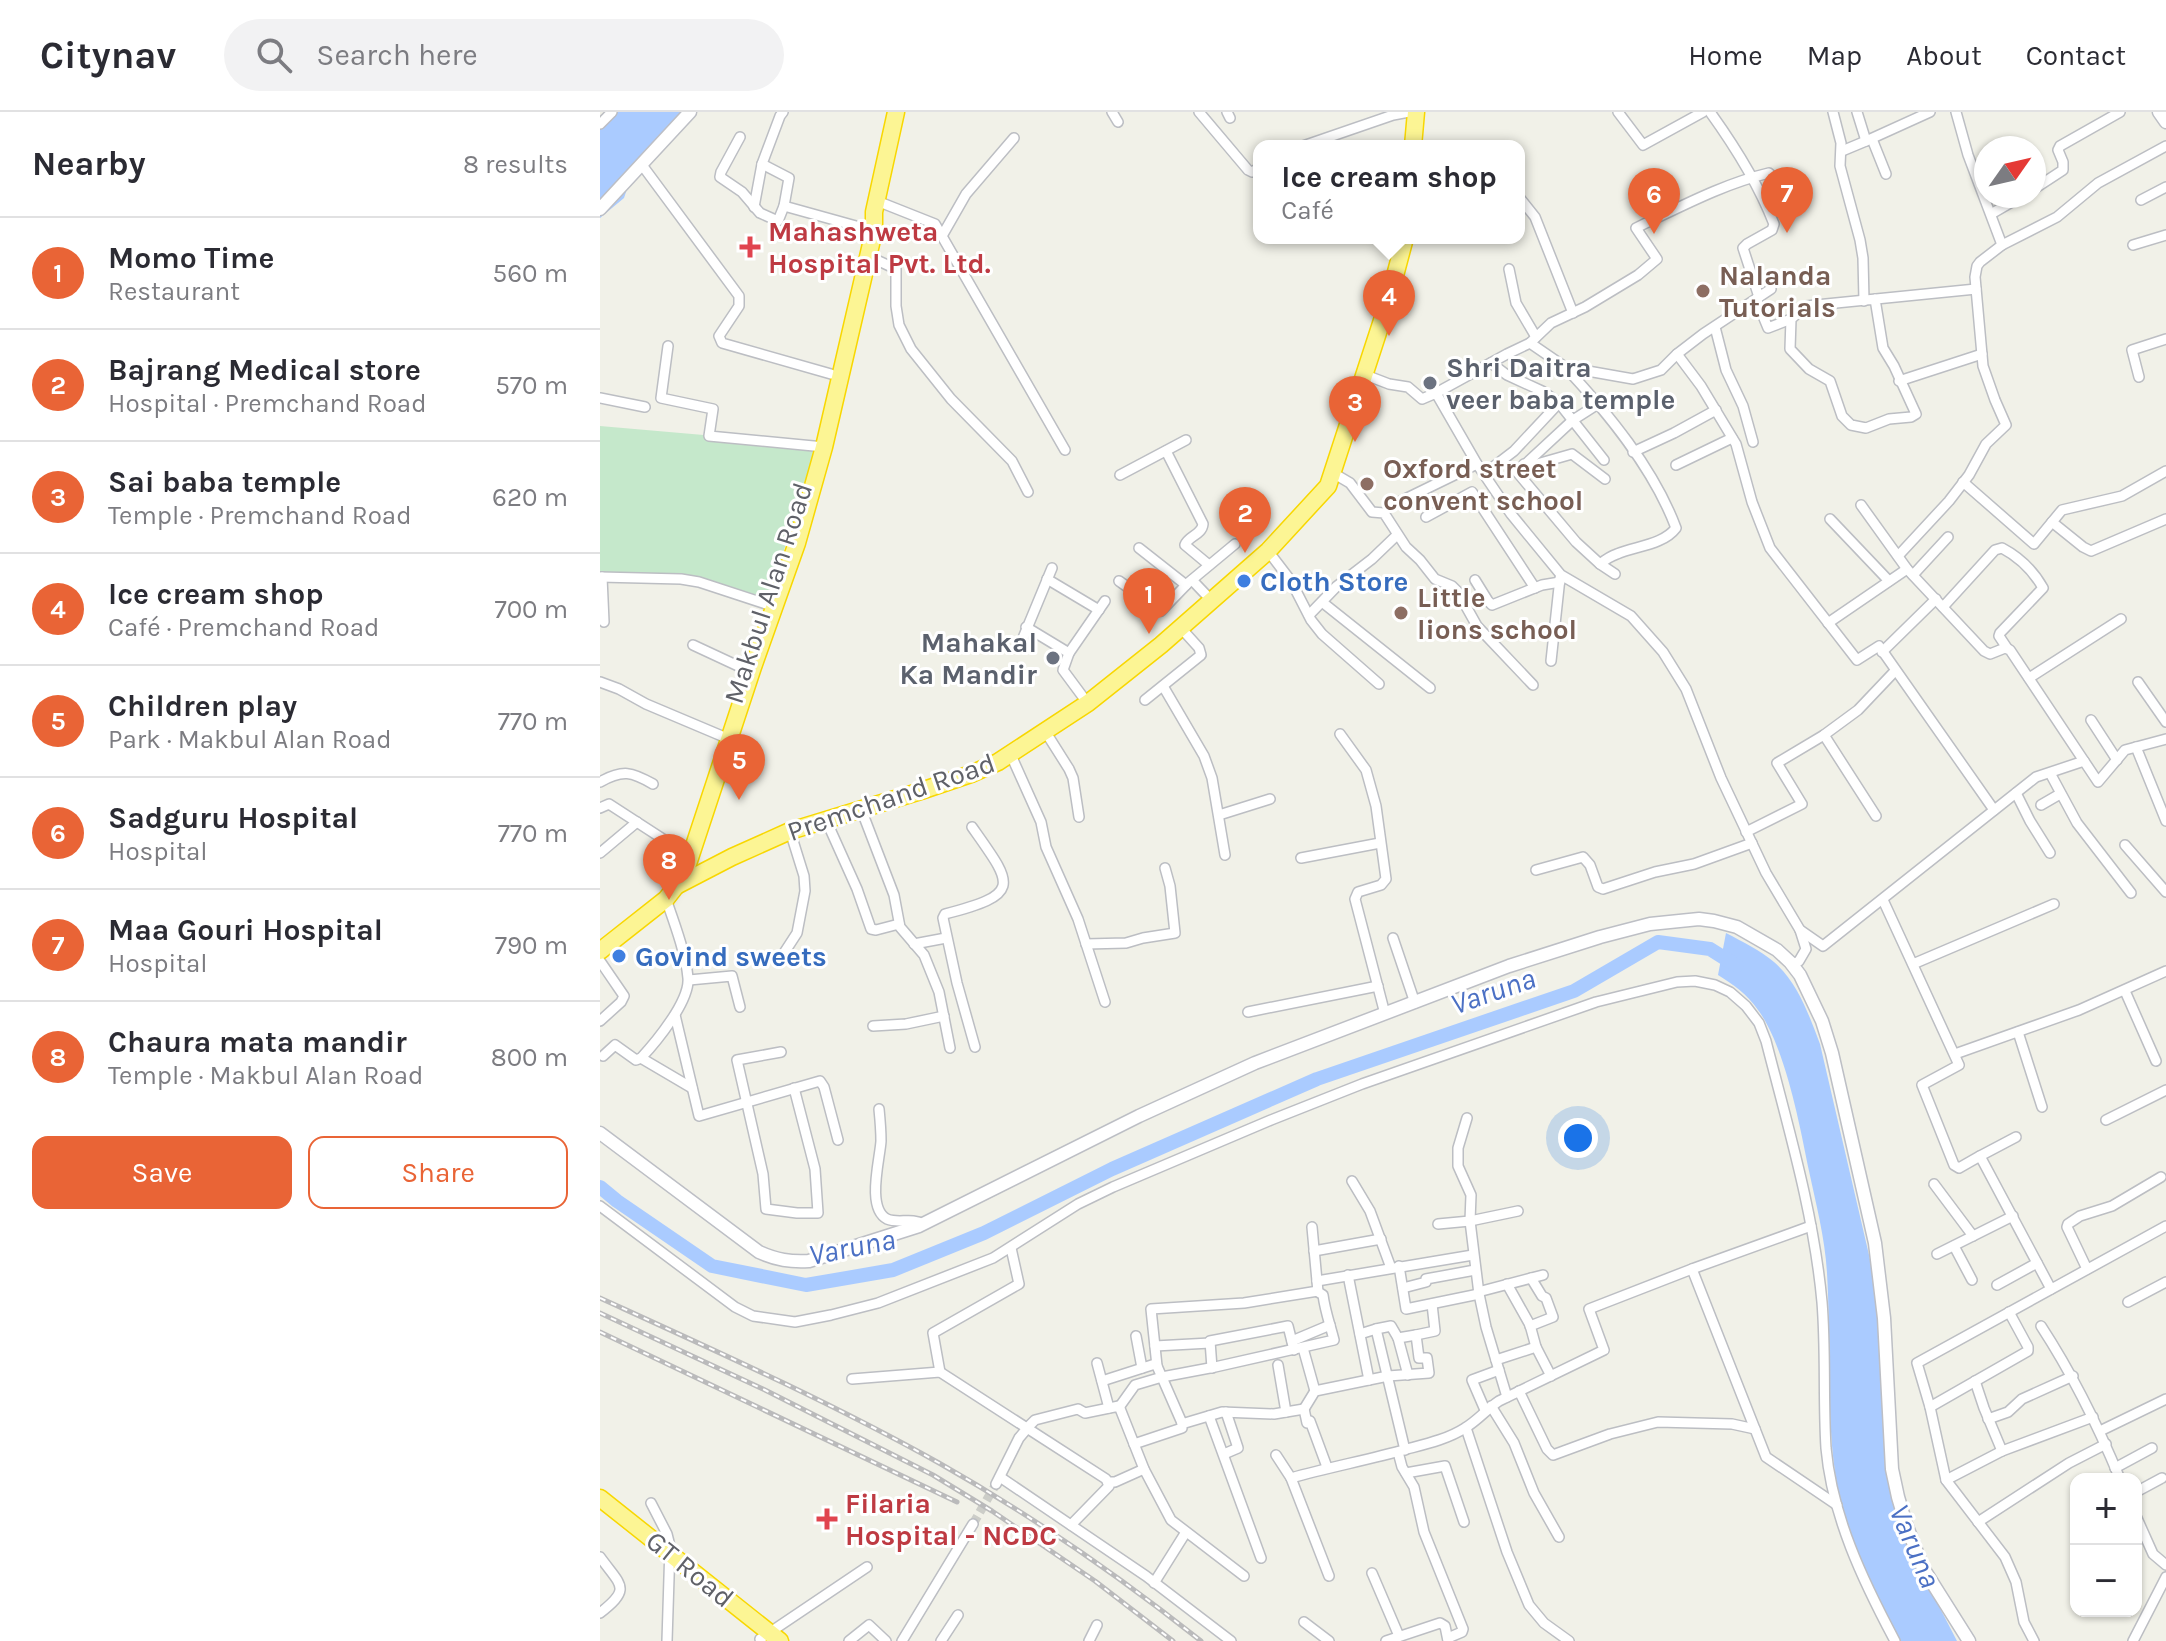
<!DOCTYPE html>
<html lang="en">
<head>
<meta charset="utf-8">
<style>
  :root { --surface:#fff; --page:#f2f2f3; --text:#2b2b33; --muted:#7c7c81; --line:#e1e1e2; --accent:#e96436 }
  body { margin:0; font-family:Karla,sans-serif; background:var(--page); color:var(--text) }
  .controls { position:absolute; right:24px; bottom:24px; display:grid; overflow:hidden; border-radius:16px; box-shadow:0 2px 6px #0004 }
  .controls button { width:72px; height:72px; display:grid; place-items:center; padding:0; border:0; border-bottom:2px solid var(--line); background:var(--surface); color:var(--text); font:40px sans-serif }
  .compass { position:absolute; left:1374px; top:24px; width:72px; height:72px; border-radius:50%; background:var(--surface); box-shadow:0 2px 6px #0004; rotate:56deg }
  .you { position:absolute; left:978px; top:1026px; width:28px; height:28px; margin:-20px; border:6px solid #fff; border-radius:50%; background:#1a73e8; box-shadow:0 0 0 12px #1a73e833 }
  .badge { display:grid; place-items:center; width:52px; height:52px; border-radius:50%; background:var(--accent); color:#fff; font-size:26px; font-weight:700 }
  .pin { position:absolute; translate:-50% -66px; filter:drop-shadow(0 2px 4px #0008) }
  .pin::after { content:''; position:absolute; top:42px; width:28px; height:24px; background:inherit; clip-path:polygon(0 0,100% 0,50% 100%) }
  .popup { position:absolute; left:653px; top:28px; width:272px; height:104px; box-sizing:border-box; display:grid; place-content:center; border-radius:16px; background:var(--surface); filter:drop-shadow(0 2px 6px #0005); font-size:26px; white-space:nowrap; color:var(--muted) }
  .popup b { font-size:30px; color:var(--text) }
  .popup::after { content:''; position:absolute; left:50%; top:100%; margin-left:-16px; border:16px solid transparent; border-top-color:var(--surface) }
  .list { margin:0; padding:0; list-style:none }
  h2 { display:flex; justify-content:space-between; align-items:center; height:104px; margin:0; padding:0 32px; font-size:34px }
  h2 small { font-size:26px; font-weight:400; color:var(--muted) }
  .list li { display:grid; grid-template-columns:52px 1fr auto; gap:24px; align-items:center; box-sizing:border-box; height:112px; padding:0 32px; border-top:2px solid var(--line) }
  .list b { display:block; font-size:30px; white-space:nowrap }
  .list p { margin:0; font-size:26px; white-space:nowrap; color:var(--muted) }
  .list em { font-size:26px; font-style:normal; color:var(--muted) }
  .actions { display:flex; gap:16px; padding:24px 32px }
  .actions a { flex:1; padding:18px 0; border:2px solid var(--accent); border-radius:16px; text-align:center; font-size:28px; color:var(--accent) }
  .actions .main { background:var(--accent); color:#fff }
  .icon { flex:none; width:44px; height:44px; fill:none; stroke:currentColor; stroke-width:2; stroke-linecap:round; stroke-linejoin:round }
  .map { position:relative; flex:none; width:1566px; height:1529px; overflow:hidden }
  header { display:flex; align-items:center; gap:48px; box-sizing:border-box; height:112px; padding:0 40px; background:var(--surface); border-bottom:2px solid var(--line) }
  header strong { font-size:38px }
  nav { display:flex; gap:44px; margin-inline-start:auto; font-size:28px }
  .search { width:560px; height:72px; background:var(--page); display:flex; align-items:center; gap:20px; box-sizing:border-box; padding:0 28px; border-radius:44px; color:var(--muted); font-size:30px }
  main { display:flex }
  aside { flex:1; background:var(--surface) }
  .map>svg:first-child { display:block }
</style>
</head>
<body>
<header>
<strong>Citynav</strong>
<div class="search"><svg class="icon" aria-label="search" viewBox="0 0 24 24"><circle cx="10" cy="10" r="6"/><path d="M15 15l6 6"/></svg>Search here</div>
<nav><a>Home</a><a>Map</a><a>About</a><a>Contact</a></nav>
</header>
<main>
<aside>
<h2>Nearby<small>8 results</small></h2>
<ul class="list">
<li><span class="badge">1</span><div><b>Momo Time</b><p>Restaurant</p></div><em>560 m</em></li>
<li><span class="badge">2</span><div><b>Bajrang Medical store</b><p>Hospital · Premchand Road</p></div><em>570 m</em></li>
<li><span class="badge">3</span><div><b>Sai baba temple</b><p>Temple · Premchand Road</p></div><em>620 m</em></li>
<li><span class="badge">4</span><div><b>Ice cream shop</b><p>Café · Premchand Road</p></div><em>700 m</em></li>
<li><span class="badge">5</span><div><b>Children play</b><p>Park · Makbul Alan Road</p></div><em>770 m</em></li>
<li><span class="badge">6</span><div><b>Sadguru Hospital</b><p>Hospital</p></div><em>770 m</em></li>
<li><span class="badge">7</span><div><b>Maa Gouri Hospital</b><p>Hospital</p></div><em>790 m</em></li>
<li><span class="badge">8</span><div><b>Chaura mata mandir</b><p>Temple · Makbul Alan Road</p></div><em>800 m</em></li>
</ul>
<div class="actions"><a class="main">Save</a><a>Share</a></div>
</aside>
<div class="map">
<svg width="1566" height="1529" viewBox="0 0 1566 1529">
  <rect width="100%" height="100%" fill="#f1f1e8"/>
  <path fill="#c5e8cb" d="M0,314L220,333L166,490L77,463L0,460Z"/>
  <g fill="#aacbff">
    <path d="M10,0H92L35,53L24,86L0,106V9Z"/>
    <path d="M1126,821C1143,830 1160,838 1174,850C1198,871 1209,903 1220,932L1279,1186L1287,1347L1328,1473L1357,1529H1300C1272,1483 1242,1413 1235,1360C1226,1294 1231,1227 1227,1161C1225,1126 1216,1092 1209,1059C1200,1014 1185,934 1158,898C1147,882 1134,873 1118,863Z"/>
  </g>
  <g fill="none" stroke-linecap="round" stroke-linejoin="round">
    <path stroke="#aacbff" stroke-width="14" d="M0,1075L17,1089L112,1154L206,1173L293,1158L384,1121L512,1057L717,967L974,879L1058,830L1110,837L1137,854"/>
    <path stroke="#cccdc8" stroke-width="9" stroke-dasharray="9 4.5" stroke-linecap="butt" d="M373,1412L396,1372"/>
    <g stroke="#bcbec3" stroke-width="12">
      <g id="street">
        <path d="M512,0L518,10"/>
        <path d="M599,0L648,58L652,60L659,56"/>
        <path d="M627,0L630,6"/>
        <path d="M1018,0L1043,33L1103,0"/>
        <path d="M1110,0C1136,36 1158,71 1174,112L1172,118L1147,132L1143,136L1159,185"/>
        <path d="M1233,0L1241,31L1240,54L1260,128L1263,146L1264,189"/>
        <path d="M1257,0L1266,29L1330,0"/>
        <path d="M1356,0L1368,43L1402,133"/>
        <path d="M0,12L12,0"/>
        <path d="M140,25L121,60L120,65L142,80L160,101L178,109L184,94L189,66L162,52L180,4L183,0"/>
        <path d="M1272,27L1286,62"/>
        <path d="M703,34L793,3L809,0"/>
        <path d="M1242,39L1266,29"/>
        <path d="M42,53L139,184V194L119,224L122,231L231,262"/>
        <path d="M1434,77L1463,58V50L1458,38L1460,34L1520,0"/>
        <path d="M919,85L935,105L973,201"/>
        <path d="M1541,88L1566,75"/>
        <path d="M277,89L335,112L465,338"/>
        <path d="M184,94L274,119"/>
        <path d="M154,95L162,52"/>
        <path d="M1391,102L1422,84"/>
        <path d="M342,124L366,82L414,26"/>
        <path d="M1533,133L1566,123"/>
        <path d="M268,144L296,157V194L299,213L311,237L351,287L412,349L428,380"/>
        <path d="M909,157L916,191L936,225"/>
        <path d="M1156,187L1168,216L1191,207"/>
        <path d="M1275,187L1283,236L1294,254L1316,302L1311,305L1289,307L1266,316L1251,313L1242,304L1230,269L1209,257L1190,237L1191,207L1206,194L1376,177"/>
        <path d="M1115,215L1126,258L1143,294L1153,330"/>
        <path d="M930,231L951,211L985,195L1038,163L1057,147L1036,116L1044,112C1084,93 1126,71 1169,61L1178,71L1187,103"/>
        <path d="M68,234L61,286L113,297L109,324L224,335"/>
        <path d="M1077,242L1101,274L1136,332L1152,390L1170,436L1257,548L1279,534L1394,698"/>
        <path d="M891,251L907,263L942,279L959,291L1004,348"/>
        <path d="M965,255C1008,301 1054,357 1076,416C1063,433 1036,434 1017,442C1011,444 1005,448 1000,452"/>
        <path d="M763,262L789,272L808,275L822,287L836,281L877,352L911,402L961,463L1031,504L1063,540L1086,577L1121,666L1166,761L1200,818L1223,834L1436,665L1484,649L1498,670L1525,638L1566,627"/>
        <path d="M1539,265L1532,238L1566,227"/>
        <path d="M1299,269L1382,242"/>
        <path d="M836,281L907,242L930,231L965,255L1033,267L1061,258L1077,242L1103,222L1171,177"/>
        <path d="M0,286L45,295"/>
        <path d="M998,292L973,308L917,360L976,430L1000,452L1015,462"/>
        <path d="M566,339L603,412C602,423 588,424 585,433L609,453"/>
        <path d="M1033,340L1074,321L1116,298"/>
        <path d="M924,352H937L972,342L1005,367"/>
        <path d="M1076,353L1132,326"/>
        <path d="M733,361L750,371L772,400L784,401L806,435L820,448L835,467L852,474L858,480L877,514L933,573"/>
        <path d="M884,362L914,339L959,291"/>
        <path d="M520,363L586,328"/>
        <path d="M1363,370L1434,432L1462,398L1522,384L1566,359"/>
        <path d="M801,389L877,352"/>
        <path d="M1261,393L1307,457L1384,539L1390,542L1405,536L1410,538L1484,649"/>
        <path d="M826,405L872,380L935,476"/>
        <path d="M1230,407L1289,469"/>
        <path d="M1452,410L1483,435L1491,439L1566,407"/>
        <path d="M539,436L586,473"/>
        <path d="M668,439L691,469L711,508L722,522L779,572"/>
        <path d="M1298,444L1349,389L1369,363L1386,332L1406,313L1395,288L1383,254L1375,165L1377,154L1380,150L1402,133L1457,105L1498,71L1566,34"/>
        <path d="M1313,463L1348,425"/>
        <path d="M0,465L81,467L99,470L166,492"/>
        <path d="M2,465L4,510"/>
        <path d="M447,467L499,498"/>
        <path d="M592,468L612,489"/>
        <path d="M875,468L888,489L892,493L942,473L960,470"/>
        <path d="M519,469L561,499L588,471L635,432"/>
        <path d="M722,490L830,576"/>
        <path d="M1343,495L1395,438L1402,436C1419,445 1434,460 1443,476L1400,521L1399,524L1407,536"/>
        <path d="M709,503L737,474L772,447L797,423"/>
        <path d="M1228,511L1307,457"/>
        <path d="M426,515L469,541L463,558L483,585"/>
        <path d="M423,526L452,456"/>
        <path d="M93,533L151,560"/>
        <path d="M1282,540L1336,487"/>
        <path d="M469,541L505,489"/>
        <path d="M951,549L960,466"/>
        <path d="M1429,566L1521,507"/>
        <path d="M0,570L19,577L46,592L129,627"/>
        <path d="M1538,570L1566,610"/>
        <path d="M563,574L604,644L612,666L625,743"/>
        <path d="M545,588L601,543L599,536L580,515"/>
        <path d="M1491,608L1517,648"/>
        <path d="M445,619L469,657L473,666L479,705"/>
        <path d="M740,622L766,658L776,694L786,767L781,773L758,780L755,787L785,902"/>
        <path d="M1224,623L1276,704"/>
        <path d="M1536,635L1566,709"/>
        <path d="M410,641L441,710L446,735L478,807L505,890"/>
        <path d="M1450,661L1477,711L1531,781"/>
        <path d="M0,670C23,657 32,660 53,672"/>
        <path d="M1416,681L1430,709L1450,741"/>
        <path d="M1441,693L1460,682"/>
        <path d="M0,696L9,692L83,740"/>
        <path d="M261,697L294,783L300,815L324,843L339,880L350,936"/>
        <path d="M619,703L670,687"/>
        <path d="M226,708L257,777L271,817L276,818L299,812"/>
        <path d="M372,715C413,773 423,782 345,802L343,806L357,871L375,935"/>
        <path d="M1146,720L1202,692L1177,651L1224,623L1258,598L1295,559"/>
        <path d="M1525,733L1566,780"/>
        <path d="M0,741L37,710"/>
        <path d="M701,746L780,731"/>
        <path d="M936,758L983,745L990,753L998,775L1003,777L1055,760L1094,752L1152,731"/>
        <path d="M1283,788L1359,953L1322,973L1354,1053L1359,1056L1380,1044L1451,1177"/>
        <path d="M793,826L815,891"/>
        <path d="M314,832L346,826"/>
        <path d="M486,832L526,831L543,826L575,821L570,774L565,756"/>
        <path d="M184,841L197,821L205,779L204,764L190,719"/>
        <path d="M0,849L24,884L21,890L0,909"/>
        <path d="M1313,852L1454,792"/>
        <path d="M1192,853L1199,849L1206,837L1200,818"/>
        <path d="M89,868L132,864L140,895"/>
        <path d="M1525,879L1556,949"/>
        <path d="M648,900L778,874"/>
        <path d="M75,903L99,1004L220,969L224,975L238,1028"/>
        <path d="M273,914L306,912L344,904"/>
        <path d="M1418,920L1442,995"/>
        <path d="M181,940L137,948L163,1062L166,1097L197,1101H218L215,1057L194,976"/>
        <path d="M1355,942L1479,898L1566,859"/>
        <path d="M3,944L15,933L36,948L41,946C56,930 90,889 88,866C86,842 74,810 66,787"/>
        <path d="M41,946L92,976"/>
        <path d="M279,997C280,1007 281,1018 281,1029C280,1047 266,1096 287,1107C299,1112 311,1105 323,1112"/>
        <path d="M867,1006L858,1036V1054L871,1083L870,1109L879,1182L886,1215L907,1285"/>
        <path d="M1506,1008L1566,978"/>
        <path d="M1380,1044L1416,1025"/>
        <path d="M752,1069L770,1099L791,1156"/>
        <path d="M1334,1072L1373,1124"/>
        <path d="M0,1094L135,1195L153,1204L195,1210L231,1203L278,1191L393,1146L478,1092L513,1075L671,1008L762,972L996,890L1077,870L1095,869L1115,873L1130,880L1146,894L1159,911L1166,929C1188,1015 1214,1102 1222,1190C1226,1239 1223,1287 1226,1336C1232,1404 1263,1469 1295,1529"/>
        <path d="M838,1112L870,1109L918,1099"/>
        <path d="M1354,1134L1372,1168"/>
        <path d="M714,1139L781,1127"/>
        <path d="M1337,1142L1413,1104"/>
        <path d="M799,1154L806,1197L879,1182"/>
        <path d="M1092,1157L1166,1345L1237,1393"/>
        <path d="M1487,1157L1467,1115L1468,1112L1480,1104L1512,1094L1561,1065"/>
        <path d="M748,1163L769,1268"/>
        <path d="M717,1169L873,1143"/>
        <path d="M907,1172L930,1213L936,1235"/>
        <path d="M1397,1173L1437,1151"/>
        <path d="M803,1176L826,1170V1167L875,1158"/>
        <path d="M878,1180L943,1163"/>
        <path d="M1528,1190L1566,1170"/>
        <path d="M930,1214L953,1205L946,1186L942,1184L931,1166"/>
        <path d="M1441,1214C1473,1263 1498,1314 1520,1367"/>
        <path d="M776,1217L791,1214L798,1226"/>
        <path d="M760,1222L776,1217L805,1338"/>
        <path d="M536,1224L542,1256"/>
        <path d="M692,1229L730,1213"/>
        <path d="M555,1234L610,1231"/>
        <path d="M703,1236L715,1279"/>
        <path d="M896,1248L936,1235L951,1264"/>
        <path d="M497,1251L509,1296"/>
        <path d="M678,1253L686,1300"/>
        <path d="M612,1256L610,1229L688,1214L694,1238"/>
        <path d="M340,1260L333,1221L419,1172L411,1136"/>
        <path d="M808,1263L798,1226L816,1223"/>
        <path d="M252,1267L340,1260L506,1367L509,1374L471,1413"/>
        <path d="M502,1269L555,1252L557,1254"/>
        <path d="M1375,1269L1384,1296L1402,1339"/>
        <path d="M919,1279L947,1337L953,1343L1010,1322L1058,1310L1132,1312L1155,1317"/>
        <path d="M520,1294L535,1273L562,1265L615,1255L734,1228C730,1212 725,1199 723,1183L718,1180L712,1115"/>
        <path d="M891,1294L914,1331L934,1381L959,1425"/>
        <path d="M1330,1295L1428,1239V1235L1409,1200"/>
        <path d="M704,1297L715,1279L788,1264L829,1261L827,1246H819L816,1223L835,1219L832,1192"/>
        <path d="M885,1298L872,1268L899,1258"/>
        <path d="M609,1304L661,1446"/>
        <path d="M1388,1307L1408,1300L1422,1287L1473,1264"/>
        <path d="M582,1311L557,1254L551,1197L644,1191L718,1179"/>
        <path d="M866,1316L907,1440L929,1493L944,1511L969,1529"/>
        <path d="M1500,1319L1566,1287"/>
        <path d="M534,1332L582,1316V1311H585L622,1300L674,1302L704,1297L707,1311L710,1309L727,1355"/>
        <path d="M798,1340L802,1355L814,1375L824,1420L863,1517L862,1520L848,1526"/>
        <path d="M624,1342L638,1336L626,1300"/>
        <path d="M676,1343L691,1366C730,1355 768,1348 807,1337C826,1332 848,1327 865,1316C877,1309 887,1297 899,1289L1004,1238L989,1197L1092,1157L1211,1114"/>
        <path d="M1515,1356L1552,1336"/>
        <path d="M806,1361L845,1354L864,1410"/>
        <path d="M400,1365L546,1464L631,1529"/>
        <path d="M691,1366L729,1464"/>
        <path d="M1346,1368L1402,1339L1493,1305"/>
        <path d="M509,1370H515L544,1357"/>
        <path d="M396,1372L419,1326L430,1313L435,1308L478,1297L485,1301L519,1294L544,1357L571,1408L644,1464"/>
        <path d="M1536,1380L1562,1366"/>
        <path d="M51,1391L67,1422L70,1434L67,1529"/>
        <path d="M1536,1404L1553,1442L1566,1453"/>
        <path d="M1378,1410L1469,1351L1506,1332"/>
        <path d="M0,1445C21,1474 32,1476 0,1501"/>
        <path d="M772,1461L799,1524"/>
        <path d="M554,1471L586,1420"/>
        <path d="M704,1510L729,1529"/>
        <path d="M160,1527L267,1455"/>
        <path d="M249,1529L269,1513L286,1529"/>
        <path d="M302,1529L373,1412"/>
        <path d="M341,1529L358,1503"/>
        <path d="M489,1529L497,1513"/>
        <path d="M786,1529L840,1511L845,1514L848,1529"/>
        <path d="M1434,1529L1424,1510L1416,1470L1405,1445L1346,1368L1330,1295L1317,1251L1566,1114"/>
        <path d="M1533,1529L1566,1465"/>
      </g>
    </g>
    <g stroke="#bdbfc5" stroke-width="15">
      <g id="secondary">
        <path d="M1559,0L1566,10"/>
        <path d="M0,97L90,0"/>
        <path d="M0,1021L159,1140C177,1148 190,1150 209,1149L319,1114L539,1004L655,951L909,854L1000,825L1050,812L1099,807L1114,809L1137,815L1177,838L1190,850L1200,863L1222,909L1232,941L1275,1131L1284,1206L1292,1357L1298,1385L1306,1412L1323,1456L1369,1529"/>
      </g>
    </g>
    <g stroke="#f8d701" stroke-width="19">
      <g id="highway">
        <path d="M813,34L816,0"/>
        <path d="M78,773L132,745L190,719L321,679L371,662L398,650L488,591L561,533L668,439L728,374L788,190L805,126"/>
        <path d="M0,839L66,787L84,764L153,555L197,431L224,335L274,119V100L296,0"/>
        <path d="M0,1386L180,1529"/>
      </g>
    </g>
    <use href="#street" stroke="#fff" stroke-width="9"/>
    <use href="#secondary" stroke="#fff" stroke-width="12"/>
    <use href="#highway" stroke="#fcf594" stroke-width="16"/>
    <g stroke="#bababb" stroke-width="5">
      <g id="rail">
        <path d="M0,1186C114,1238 230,1290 339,1351C431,1403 519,1464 601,1529"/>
        <path d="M0,1201L165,1278L333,1363L392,1399L495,1469L573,1529"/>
        <path d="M0,1220L357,1390"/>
      </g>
    </g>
    <use href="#rail" stroke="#fff" stroke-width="2" stroke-dasharray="6" stroke-linecap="butt"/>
  </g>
  <g fill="#e0444e" stroke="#fff" stroke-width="3">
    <path d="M146 123h8v8h8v8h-8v8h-8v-8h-8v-8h8z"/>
    <path d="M223 1395h8v8h8v8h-8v8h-8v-8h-8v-8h8z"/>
  </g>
  <g fill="#8d6e63" stroke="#fff" stroke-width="3">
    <circle cx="1103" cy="179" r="8"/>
    <circle cx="767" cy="372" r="8"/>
    <circle cx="801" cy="501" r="8"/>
  </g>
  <g fill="#6b7280" stroke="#fff" stroke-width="3">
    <circle cx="830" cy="271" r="8"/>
    <circle cx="453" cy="546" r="8"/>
  </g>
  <g fill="#3f7fe0" stroke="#fff" stroke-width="3">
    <circle cx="644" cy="469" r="8"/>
    <circle cx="19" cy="844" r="8"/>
  </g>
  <g text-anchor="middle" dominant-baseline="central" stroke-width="6" stroke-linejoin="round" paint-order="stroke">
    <g font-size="28" font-weight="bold" fill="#be3a42" stroke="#fff" text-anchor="start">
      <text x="168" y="119">Mahashweta<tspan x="168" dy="32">Hospital Pvt. Ltd.</tspan></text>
      <text x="245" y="1391">Filaria<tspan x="245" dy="32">Hospital - NCDC</tspan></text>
    </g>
    <g font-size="28" font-weight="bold" fill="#785e54" stroke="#fff" text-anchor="start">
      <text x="1119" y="163">Nalanda<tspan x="1119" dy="32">Tutorials</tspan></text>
      <text x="783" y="356">Oxford street<tspan x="783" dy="32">convent school</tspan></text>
      <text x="817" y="485">Little<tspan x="817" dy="32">lions school</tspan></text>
    </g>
    <g font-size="28" font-weight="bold" fill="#5b616d" stroke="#fff" text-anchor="start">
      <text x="846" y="255">Shri Daitra<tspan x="846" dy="32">veer baba temple</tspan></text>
      <text x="437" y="530" text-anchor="end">Mahakal<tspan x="437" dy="32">Ka Mandir</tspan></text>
    </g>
    <g font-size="28" font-weight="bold" fill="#366cbe" stroke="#fff" text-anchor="start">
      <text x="660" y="469">Cloth Store</text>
      <text x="35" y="844">Govind sweets</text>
    </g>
    <g font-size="28" fill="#5f6168" stroke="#fff">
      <text transform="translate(168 481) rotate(-72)">Makbul Alan Road</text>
      <text transform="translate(291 685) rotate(-19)">Premchand Road</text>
      <text transform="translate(90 1457) rotate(39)">GT Road</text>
    </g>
    <g font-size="30" font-style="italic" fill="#4b70c4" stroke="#fff">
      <text transform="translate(893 879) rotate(-19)">Varuna</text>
      <text transform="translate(252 1135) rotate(-11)">Varuna</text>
      <text transform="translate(1315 1434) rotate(67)">Varuna</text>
    </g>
  </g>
</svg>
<div class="controls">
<button>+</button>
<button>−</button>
</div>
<svg class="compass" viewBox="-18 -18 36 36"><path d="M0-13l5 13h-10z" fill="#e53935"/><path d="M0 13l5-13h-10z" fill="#7c7c81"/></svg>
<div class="you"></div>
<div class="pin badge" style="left:549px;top:522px">1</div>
<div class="pin badge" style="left:645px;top:441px">2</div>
<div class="pin badge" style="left:755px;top:330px">3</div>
<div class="pin badge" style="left:789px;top:224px">4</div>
<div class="popup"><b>Ice cream shop</b>Café</div>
<div class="pin badge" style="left:139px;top:688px">5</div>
<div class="pin badge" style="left:1054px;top:122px">6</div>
<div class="pin badge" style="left:1187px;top:121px">7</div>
<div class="pin badge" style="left:69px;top:788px">8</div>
</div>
</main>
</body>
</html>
